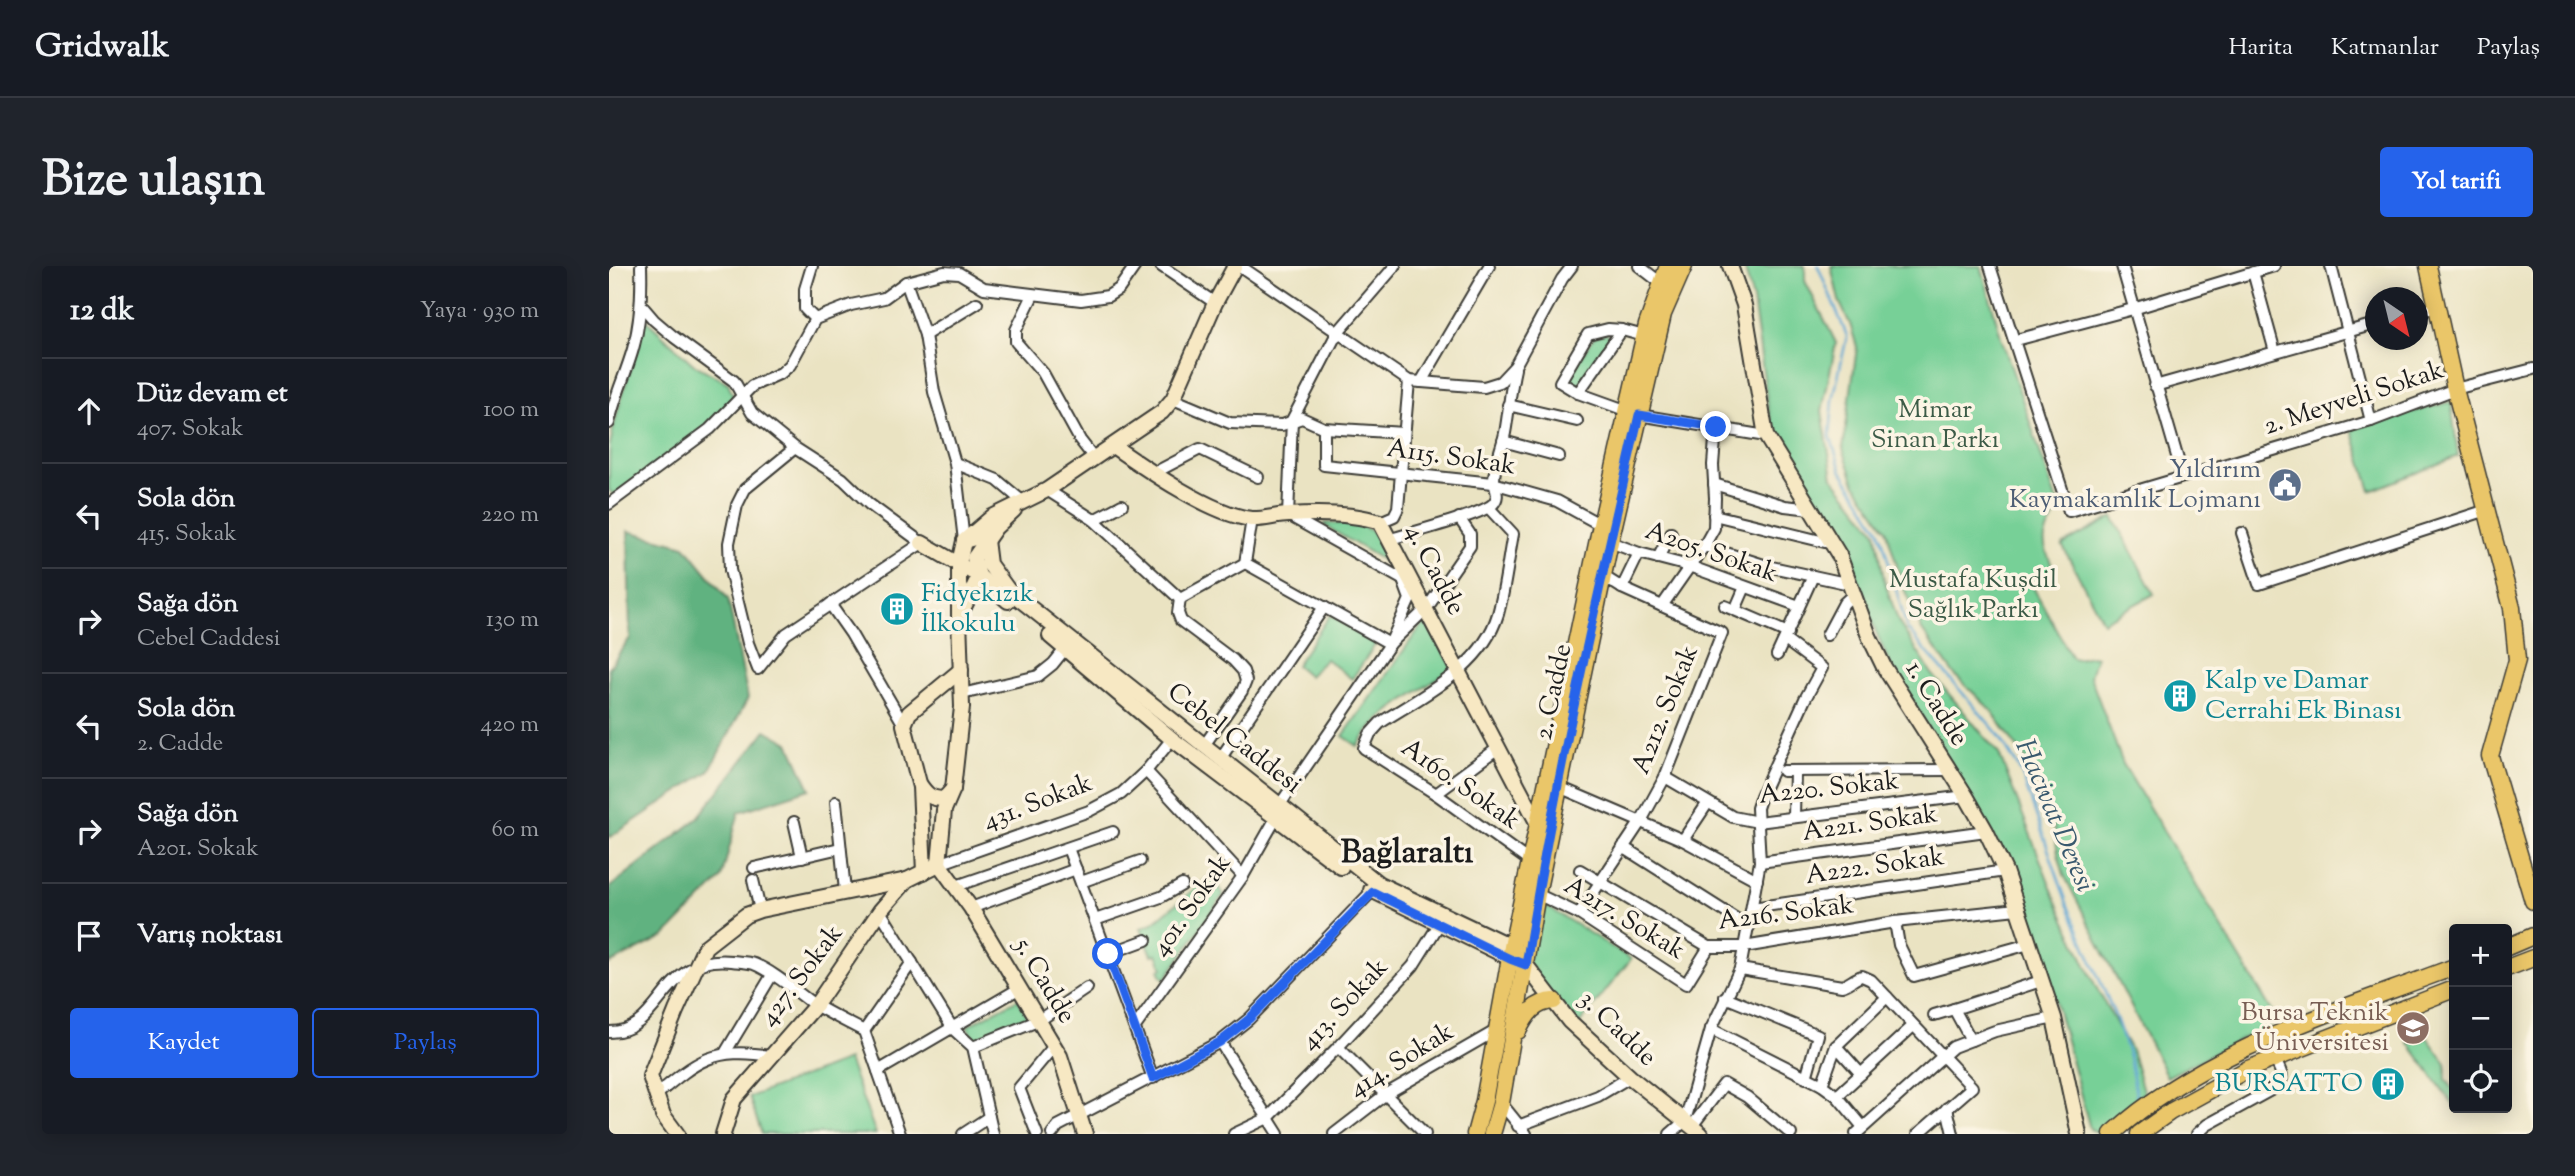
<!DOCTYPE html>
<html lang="tr">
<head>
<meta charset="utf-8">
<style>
  :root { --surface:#171b24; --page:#20242c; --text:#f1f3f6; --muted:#9ea1a6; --line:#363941; --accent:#2563eb }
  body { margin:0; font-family:"Sorts Mill Goudy",serif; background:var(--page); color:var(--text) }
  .controls { position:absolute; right:21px; bottom:21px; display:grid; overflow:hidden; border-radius:7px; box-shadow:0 4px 18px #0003 }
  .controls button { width:63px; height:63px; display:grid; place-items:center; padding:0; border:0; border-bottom:2px solid var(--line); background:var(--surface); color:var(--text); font:35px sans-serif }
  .compass { position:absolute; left:1756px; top:21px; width:63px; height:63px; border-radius:50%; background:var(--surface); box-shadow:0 4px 18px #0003; rotate:145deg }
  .stop { position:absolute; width:21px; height:21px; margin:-16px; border:5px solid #2563eb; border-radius:50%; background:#fff }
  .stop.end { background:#2563eb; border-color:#fff; box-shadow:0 2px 7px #0008 }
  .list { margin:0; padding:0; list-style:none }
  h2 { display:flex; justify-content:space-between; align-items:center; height:91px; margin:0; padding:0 28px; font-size:30px }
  h2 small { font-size:23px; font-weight:400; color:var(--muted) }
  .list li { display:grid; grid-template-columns:46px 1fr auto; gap:21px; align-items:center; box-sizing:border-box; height:105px; padding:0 28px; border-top:2px solid var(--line) }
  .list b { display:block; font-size:26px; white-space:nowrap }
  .list p { margin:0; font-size:23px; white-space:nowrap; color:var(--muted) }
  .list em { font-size:23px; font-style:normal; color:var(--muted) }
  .actions { display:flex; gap:14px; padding:21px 28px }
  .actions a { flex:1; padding:16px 0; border:2px solid var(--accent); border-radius:7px; text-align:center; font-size:24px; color:var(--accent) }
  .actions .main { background:var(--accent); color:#fff }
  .icon { flex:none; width:38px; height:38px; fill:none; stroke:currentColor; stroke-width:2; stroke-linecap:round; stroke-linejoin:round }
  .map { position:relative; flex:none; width:1924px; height:868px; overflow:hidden; border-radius:7px }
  header { display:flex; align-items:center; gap:42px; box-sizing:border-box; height:98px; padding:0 35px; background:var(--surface); border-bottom:2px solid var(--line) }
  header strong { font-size:33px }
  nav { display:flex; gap:38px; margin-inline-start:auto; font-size:24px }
  .intro { display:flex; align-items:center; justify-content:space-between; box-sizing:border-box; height:168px; padding:0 42px }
  h1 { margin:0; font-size:49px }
  .button { padding:18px 32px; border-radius:7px; background:var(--accent); color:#fff; font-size:24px; font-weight:700 }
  main { display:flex; gap:42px; padding:0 42px }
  aside { flex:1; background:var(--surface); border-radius:7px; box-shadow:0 4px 18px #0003 }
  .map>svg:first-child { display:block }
</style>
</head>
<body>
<header>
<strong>Gridwalk</strong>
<nav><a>Harita</a><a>Katmanlar</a><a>Paylaş</a></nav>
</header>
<div class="intro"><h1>Bize ulaşın</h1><a class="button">Yol tarifi</a></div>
<main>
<aside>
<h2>12 dk<small>Yaya · 930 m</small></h2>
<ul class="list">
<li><svg class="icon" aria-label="ahead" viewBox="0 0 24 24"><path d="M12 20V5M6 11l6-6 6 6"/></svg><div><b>Düz devam et</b><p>407. Sokak</p></div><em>100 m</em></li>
<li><svg class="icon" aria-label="left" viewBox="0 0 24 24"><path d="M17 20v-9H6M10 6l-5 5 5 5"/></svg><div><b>Sola dön</b><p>415. Sokak</p></div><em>220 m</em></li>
<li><svg class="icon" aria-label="right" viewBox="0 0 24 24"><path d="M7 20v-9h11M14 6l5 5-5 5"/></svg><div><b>Sağa dön</b><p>Cebel Caddesi</p></div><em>130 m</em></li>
<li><svg class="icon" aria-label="left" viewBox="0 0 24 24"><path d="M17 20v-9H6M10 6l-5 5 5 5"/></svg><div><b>Sola dön</b><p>2. Cadde</p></div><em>420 m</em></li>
<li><svg class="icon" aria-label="right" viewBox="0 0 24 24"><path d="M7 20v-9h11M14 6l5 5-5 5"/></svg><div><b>Sağa dön</b><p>A201. Sokak</p></div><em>60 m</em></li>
<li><svg class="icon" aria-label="arrive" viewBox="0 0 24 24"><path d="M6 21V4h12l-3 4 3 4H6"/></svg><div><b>Varış noktası</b></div></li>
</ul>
<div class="actions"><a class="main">Kaydet</a><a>Paylaş</a></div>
</aside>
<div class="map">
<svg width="1924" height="868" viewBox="0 0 1924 868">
  <rect width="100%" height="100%" fill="#fcf5e5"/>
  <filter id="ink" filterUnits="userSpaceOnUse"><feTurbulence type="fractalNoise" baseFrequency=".0143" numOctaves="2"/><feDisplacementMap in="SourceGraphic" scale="14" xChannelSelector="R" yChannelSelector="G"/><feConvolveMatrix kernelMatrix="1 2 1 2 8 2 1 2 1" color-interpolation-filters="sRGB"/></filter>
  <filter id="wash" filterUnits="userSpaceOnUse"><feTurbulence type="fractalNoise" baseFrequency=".00686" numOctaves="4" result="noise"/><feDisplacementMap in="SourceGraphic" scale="28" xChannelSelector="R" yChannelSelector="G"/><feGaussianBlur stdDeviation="1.57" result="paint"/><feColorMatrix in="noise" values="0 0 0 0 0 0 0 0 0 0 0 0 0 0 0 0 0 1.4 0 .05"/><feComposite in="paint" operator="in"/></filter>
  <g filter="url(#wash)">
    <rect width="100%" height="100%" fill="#eae3c2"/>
    <g fill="#77d097" stroke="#4a765a" stroke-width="2">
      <path d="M1135,0H1196V15L1227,77L1213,145L1224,212L1267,266L1275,314L1290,357L1323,408L1390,488L1447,634L1487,721L1522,784L1535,828L1490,867L1481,863L1432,682L1395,589L1282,401L1267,366L1238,283L1167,174L1159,141L1144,34Z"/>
      <path d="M1222,0H1372L1392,71L1450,242C1435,271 1429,272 1445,303L1424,321L1463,392C1472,395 1478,388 1487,391L1481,410L1514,498L1669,755L1558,811L1455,609L1449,588L1444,556L1435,528L1417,494L1382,444L1344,407L1313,364L1295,323L1277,263L1246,217L1234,183L1248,81L1241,58L1230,35Z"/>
      <path d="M36,53L84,98L119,117L125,132L96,162L5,229L0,224C0,210 0,194 1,180C8,137 25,96 36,53Z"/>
      <path d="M996,67L1003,71L968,121L957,115L985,71Z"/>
      <path d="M1842,136L1849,190L1762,225L1742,161Z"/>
      <path d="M1504,251L1545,328L1494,356L1453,279Z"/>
      <path d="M716,257C745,258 761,255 778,283C782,289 786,295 787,302L715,259Z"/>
      <path d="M721,349L764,374L766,379L743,413L717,393L700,410L687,399Z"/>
      <path d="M818,357L843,399L840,405C809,427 768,446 749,480L734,470L812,360Z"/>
      <path d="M600,611L615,628L557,712H554L550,704L554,702L548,688L543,689L532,662L544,657Z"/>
      <path d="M937,640L1022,693L968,761L917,699Z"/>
      <path d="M409,733L420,754L366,775L358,760Z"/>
      <path d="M1818,771L1837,797V813L1845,824V840L1799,776Z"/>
      <path d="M239,794L267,868H153L140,831Z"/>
    </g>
    <g fill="#61b280" stroke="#3e674e" stroke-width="2">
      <path d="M19,265L76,280L119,333L139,432L100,505L0,572V402L21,372Z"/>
      <path d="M157,464L180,477L201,523L130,546L112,613L56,670L0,698L1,621L88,553Z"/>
    </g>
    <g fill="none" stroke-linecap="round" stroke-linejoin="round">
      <path stroke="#5ca4d2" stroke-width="2.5" d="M1209,0L1238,70L1224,134L1221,170L1232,204L1271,265L1298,363L1389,468L1412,506L1459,640L1507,752L1520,790L1529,839"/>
    </g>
  </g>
  <g filter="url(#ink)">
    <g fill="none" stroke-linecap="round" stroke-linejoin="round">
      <g stroke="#3b3a35" stroke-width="14">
        <g id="minor">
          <path d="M203,0L196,23V43L206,53"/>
          <path d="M552,0L606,37"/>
          <path d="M631,0L800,115L875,121L891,116L906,100L953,13L963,0"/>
          <path d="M786,0L728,67L683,154L679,249L798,316"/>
          <path d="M1030,0L1052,17"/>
          <path d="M1381,0L1460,245L1762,155L1846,123L1924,103"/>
          <path d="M1513,0L1574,211"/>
          <path d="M1722,0L1762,155"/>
          <path d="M1644,6L1666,86"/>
          <path d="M297,16L316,69L325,126L346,197L355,275"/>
          <path d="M424,29L407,64V76L434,107L471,174L485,192"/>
          <path d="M33,40L45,54L65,71L125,115L143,147L186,182L234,213L260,238L313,277L177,368L149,403L139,377L121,304L120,277L128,239L136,223L186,182"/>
          <path d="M1808,46L1829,41"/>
          <path d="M1013,64L999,63L979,68L951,116L969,127L1019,145"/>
          <path d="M316,69L368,37"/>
          <path d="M1407,74L1524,43L1665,0"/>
          <path d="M812,116L880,0"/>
          <path d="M1546,120L1766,58"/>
          <path d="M969,127L1013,64L1035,70"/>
          <path d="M564,133L621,157L673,159L693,152L715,162L795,167"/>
          <path d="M899,139L968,155"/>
          <path d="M1030,149L1157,170"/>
          <path d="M0,157C5,132 17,108 24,83C32,55 33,29 32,0"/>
          <path d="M715,162V199L884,217L948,235L992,259"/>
          <path d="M894,175L950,190"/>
          <path d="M346,197L388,214L413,235"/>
          <path d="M543,208L591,183L649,211"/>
          <path d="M1105,218L1176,240L1202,243"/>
          <path d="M438,224L485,254L571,333"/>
          <path d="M0,238L101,163L143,120L172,107L181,99L206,53L242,39L275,32L297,16L335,6L350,7L375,22L472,34L499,30L510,23L526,0"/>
          <path d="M880,242L904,268C899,294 896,323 889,348C873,402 814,429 771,457L761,468L755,482L827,528L920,595"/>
          <path d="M1105,249L1224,278"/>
          <path d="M485,254L513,239"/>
          <path d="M771,256L785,250L789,242L800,115"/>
          <path d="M1633,267L1650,318L1878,244"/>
          <path d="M782,273C800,267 873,249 884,238C892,229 885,223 885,214C885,199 893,182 896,167C900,146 901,124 906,103"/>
          <path d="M1001,276L1030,287L1080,300L1190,340"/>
          <path d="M1095,280L1158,300L1241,318"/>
          <path d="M1049,292L1062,267"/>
          <path d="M636,297L781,378"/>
          <path d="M1013,322L1030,287"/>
          <path d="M571,333L569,347L572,355L624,394L634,405L637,415L633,425L594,481"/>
          <path d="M571,333L636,297L643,253"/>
          <path d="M221,338L242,368L295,459"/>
          <path d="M1053,340L1095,280L1105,262L1106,232L1104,199L1107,161"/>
          <path d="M1116,340L1179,367"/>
          <path d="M1126,344L1136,321"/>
          <path d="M1218,369L1235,337L1245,328"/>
          <path d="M783,376L818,342L861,280V268L850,252"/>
          <path d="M1168,389L1204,310"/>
          <path d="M353,428L429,410L444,398L456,383"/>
          <path d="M611,493L715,341"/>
          <path d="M537,505L634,610"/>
          <path d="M1174,505L1340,504"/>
          <path d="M1056,511L1124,551L1149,556L1357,530"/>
          <path d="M950,521L1074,574L1148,614"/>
          <path d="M827,528L889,482"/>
          <path d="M227,536L236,625"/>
          <path d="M1185,551L1186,505"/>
          <path d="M185,556L193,591"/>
          <path d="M1074,574L1098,538"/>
          <path d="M1014,581L1140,661"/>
          <path d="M459,582L544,812"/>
          <path d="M1151,596L1377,565"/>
          <path d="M330,598L480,545L512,528L537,505L563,473"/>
          <path d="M145,602L231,582"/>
          <path d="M971,604L1100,681H1135L1286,656L1408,643"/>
          <path d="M144,614L151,644"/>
          <path d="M472,616L531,595"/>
          <path d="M347,620L504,566"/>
          <path d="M928,628L970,648L1077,718L1100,681"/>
          <path d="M362,642L467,603"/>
          <path d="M1143,642L1396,605"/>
          <path d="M271,645L344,763L364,781L384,868"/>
          <path d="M970,648L1032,555L1056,511L1113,367L1013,322L994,310"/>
          <path d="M486,654L552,631L573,619"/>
          <path d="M1286,656L1290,679L1305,710L1420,678"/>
          <path d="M499,688L537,674"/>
          <path d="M1131,703L1233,720C1241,718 1245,712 1253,710L1262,714L1363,821L1309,868"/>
          <path d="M1116,731L1209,769L1197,812"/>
          <path d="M1325,749L1345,743"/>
          <path d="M526,761L634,610L667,552L670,540L781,378L801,333L794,314"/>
          <path d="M1102,763L1213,819L1228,830L1254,861"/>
          <path d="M255,765L303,696"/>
          <path d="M0,766C54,767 52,687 123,695C130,696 138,696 145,698C165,706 185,724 203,737C219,747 238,756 255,765L291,868"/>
          <path d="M1362,774L1345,743L1432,715"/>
          <path d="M611,776L669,868"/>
          <path d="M1227,780L1252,808"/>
          <path d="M364,781L431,754L478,722"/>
          <path d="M729,781L816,868"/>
          <path d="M116,787L163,709"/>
          <path d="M269,805L411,722"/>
          <path d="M1213,819L1227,780L1278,731"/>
          <path d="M46,830C89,794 104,781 162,790"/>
          <path d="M1228,830L1304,760"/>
          <path d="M892,837L917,868"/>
          <path d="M1338,842L1344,868"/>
          <path d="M909,860L989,830L1021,811"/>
          <path d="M1083,860L1115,818L1138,831L1182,868"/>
          <path d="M354,868L380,851"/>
          <path d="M428,868L410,822L445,780"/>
          <path d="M443,868L449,860L611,776L640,753L768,620"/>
          <path d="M625,868L659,852L729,781L804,700L834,652"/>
          <path d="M725,868L777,828L888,764"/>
          <path d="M1061,868L1076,855L1102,763L1131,703L1151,596L1148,542L1152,530L1196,433L1213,402L1176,374"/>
          <path d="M1247,868L1344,781L1386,765L1445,752"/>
          <path d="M1588,868L1598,859L1669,820C1677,811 1670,802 1665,792"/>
        </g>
      </g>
      <g stroke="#3b3a35" stroke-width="18">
        <g id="secondary">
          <path d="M1121,0L1135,39L1157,170L1230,289L1260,370L1275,401L1357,530L1377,565L1396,605L1445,752L1470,868"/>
          <path d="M504,180C537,203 602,248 642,253C654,254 668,249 680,249C710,247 743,247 771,256L929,558"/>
          <path d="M355,275L372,270L377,274L380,298L399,324L770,618L903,681L960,755L1021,811L1092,868"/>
          <path d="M313,277L370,310L399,335"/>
          <path d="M352,347L370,310L365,292L386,262L405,244"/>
          <path d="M441,370L563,473L732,601"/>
          <path d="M311,519C318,529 322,533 335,533L344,523"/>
          <path d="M330,598L335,544L344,523L353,441L350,352V297L355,275L383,251L438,224L553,146L564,133L606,37L626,0"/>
          <path d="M330,598L362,642L451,790L476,868"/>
          <path d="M315,606L311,521L295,459L300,447L352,404"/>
          <path d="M762,624L911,697"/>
          <path d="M68,868L54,849L41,810L67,745L96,681L137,649L151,644L298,614"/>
          <path d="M114,868L125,833L207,739L271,645L298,614L330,598"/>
        </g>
      </g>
      <g stroke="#3b3a35" stroke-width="19">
        <g id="primary">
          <path d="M1819,0L1846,123L1903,342L1908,394L1881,490L1924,635"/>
          <path d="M1898,681L1924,670"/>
          <path d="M1898,702L1924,692"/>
          <path d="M909,765C917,749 925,736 945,735"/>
          <path d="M866,868L875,835L903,681L992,259L1038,59L1059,0"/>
          <path d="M883,868L892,837L928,628L1001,276L1054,48L1075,0"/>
          <path d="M1503,868C1596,783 1730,745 1845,701"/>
          <path d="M1530,868L1561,846L1639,803L1845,723"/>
        </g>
      </g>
      <use href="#minor" stroke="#fff" stroke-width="10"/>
      <use href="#secondary" stroke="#f7e8c3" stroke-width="14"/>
      <use href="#primary" stroke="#eac669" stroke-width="16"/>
    </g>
  </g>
  <g fill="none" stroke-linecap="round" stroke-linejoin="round" filter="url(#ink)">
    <path stroke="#2563eb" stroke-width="9" d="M499,688L544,812L611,776L640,753L764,626L901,693L917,699C946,514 988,331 1030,149L1107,161"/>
  </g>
  <defs>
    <g id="civic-disc" transform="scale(1.75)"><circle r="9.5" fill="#5c6f8a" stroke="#fcf5e5"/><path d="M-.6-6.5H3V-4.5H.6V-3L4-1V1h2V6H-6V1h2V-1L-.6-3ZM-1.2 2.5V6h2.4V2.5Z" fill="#fff"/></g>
    <g id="building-disc" transform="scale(1.75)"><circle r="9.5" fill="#0f9aa8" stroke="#fcf5e5"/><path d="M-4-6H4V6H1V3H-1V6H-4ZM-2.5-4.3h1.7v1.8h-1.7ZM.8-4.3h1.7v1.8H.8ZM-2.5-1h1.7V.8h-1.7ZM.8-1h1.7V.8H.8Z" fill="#fff"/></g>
    <g id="university-disc" transform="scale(1.75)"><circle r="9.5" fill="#8d6e63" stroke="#fcf5e5"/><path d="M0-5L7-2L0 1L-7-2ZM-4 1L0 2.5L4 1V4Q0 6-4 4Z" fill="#fff"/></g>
  </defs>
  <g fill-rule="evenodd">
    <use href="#civic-disc" x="1676" y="219"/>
    <use href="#building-disc" x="288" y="343"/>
    <use href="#building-disc" x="1571" y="430"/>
    <use href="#university-disc" x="1804" y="762"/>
    <use href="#building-disc" x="1779" y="818"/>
  </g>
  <g text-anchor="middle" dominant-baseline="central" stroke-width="7" stroke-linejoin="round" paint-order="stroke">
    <g font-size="26" fill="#1c1c1c" stroke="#fcf5e5">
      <text transform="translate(1745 133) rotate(-18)">2. Meyveli Sokak</text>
      <text transform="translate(842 192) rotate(8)">A115. Sokak</text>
      <text transform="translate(1102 287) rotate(19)">A205. Sokak</text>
      <text transform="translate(825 304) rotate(62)">4. Cadde</text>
      <text transform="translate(945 426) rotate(-78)">2. Cadde</text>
      <text transform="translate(1327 438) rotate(58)">1. Cadde</text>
      <text transform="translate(1057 444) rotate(-68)">A212. Sokak</text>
      <text transform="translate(625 473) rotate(38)">Cebel Caddesi</text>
      <text transform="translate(851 519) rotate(35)">A160. Sokak</text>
      <text transform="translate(1220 523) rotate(-6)">A220. Sokak</text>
      <text transform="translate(429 537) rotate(-21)">431. Sokak</text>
      <text transform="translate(1261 558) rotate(-8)">A221. Sokak</text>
      <text transform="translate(1266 601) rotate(-8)">A222. Sokak</text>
      <text transform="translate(583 640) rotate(-55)">401. Sokak</text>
      <text transform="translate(1177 648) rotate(-7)">A216. Sokak</text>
      <text transform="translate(1015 653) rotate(31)">A217. Sokak</text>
      <text transform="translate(193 710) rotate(-53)">427. Sokak</text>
      <text transform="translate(435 715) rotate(59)">5. Cadde</text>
      <text transform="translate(736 739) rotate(-47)">413. Sokak</text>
      <text transform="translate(1008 763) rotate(44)">3. Cadde</text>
      <text transform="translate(793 795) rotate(-32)">414. Sokak</text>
    </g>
    <g font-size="26" fill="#3c5b47" stroke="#fcf5e5">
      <text x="1326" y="144">Mimar<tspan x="1326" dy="30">Sinan Parkı</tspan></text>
      <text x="1364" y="314">Mustafa Kuşdil<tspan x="1364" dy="30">Sağlık Parkı</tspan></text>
    </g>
    <g font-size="26" fill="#4e5e75" stroke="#fcf5e5" text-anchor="end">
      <text x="1652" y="204">Yıldırım<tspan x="1652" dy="30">Kaymakamlık Lojmanı</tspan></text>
    </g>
    <g font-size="26" fill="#0d838f" stroke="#fcf5e5" text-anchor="start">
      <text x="312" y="328">Fidyekızık<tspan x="312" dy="30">İlkokulu</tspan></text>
      <text x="1596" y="415">Kalp ve Damar<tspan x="1596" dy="30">Cerrahi Ek Binası</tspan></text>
      <text x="1754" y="818" text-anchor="end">BURSATTO</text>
    </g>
    <g font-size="26" fill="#785e54" stroke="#fcf5e5" text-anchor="end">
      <text x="1780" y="747">Bursa Teknik<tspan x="1780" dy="30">Üniversitesi</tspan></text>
    </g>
    <g font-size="28" font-style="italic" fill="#39596e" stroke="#fcf5e5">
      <text transform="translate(1445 550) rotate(67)">Hacivat Deresi</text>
    </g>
    <g font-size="33" font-weight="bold" fill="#1c1c1c" stroke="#fcf5e5">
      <text x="798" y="588">Bağlaraltı</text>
    </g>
  </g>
</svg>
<div class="controls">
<button>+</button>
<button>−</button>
<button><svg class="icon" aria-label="locate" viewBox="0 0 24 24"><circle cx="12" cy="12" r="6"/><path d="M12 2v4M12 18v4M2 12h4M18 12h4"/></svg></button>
</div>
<svg class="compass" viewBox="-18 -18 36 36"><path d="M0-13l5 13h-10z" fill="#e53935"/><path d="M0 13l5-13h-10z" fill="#9ea1a6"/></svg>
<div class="stop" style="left:499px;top:688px"></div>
<div class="stop end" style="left:1107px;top:161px"></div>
</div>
</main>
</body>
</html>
